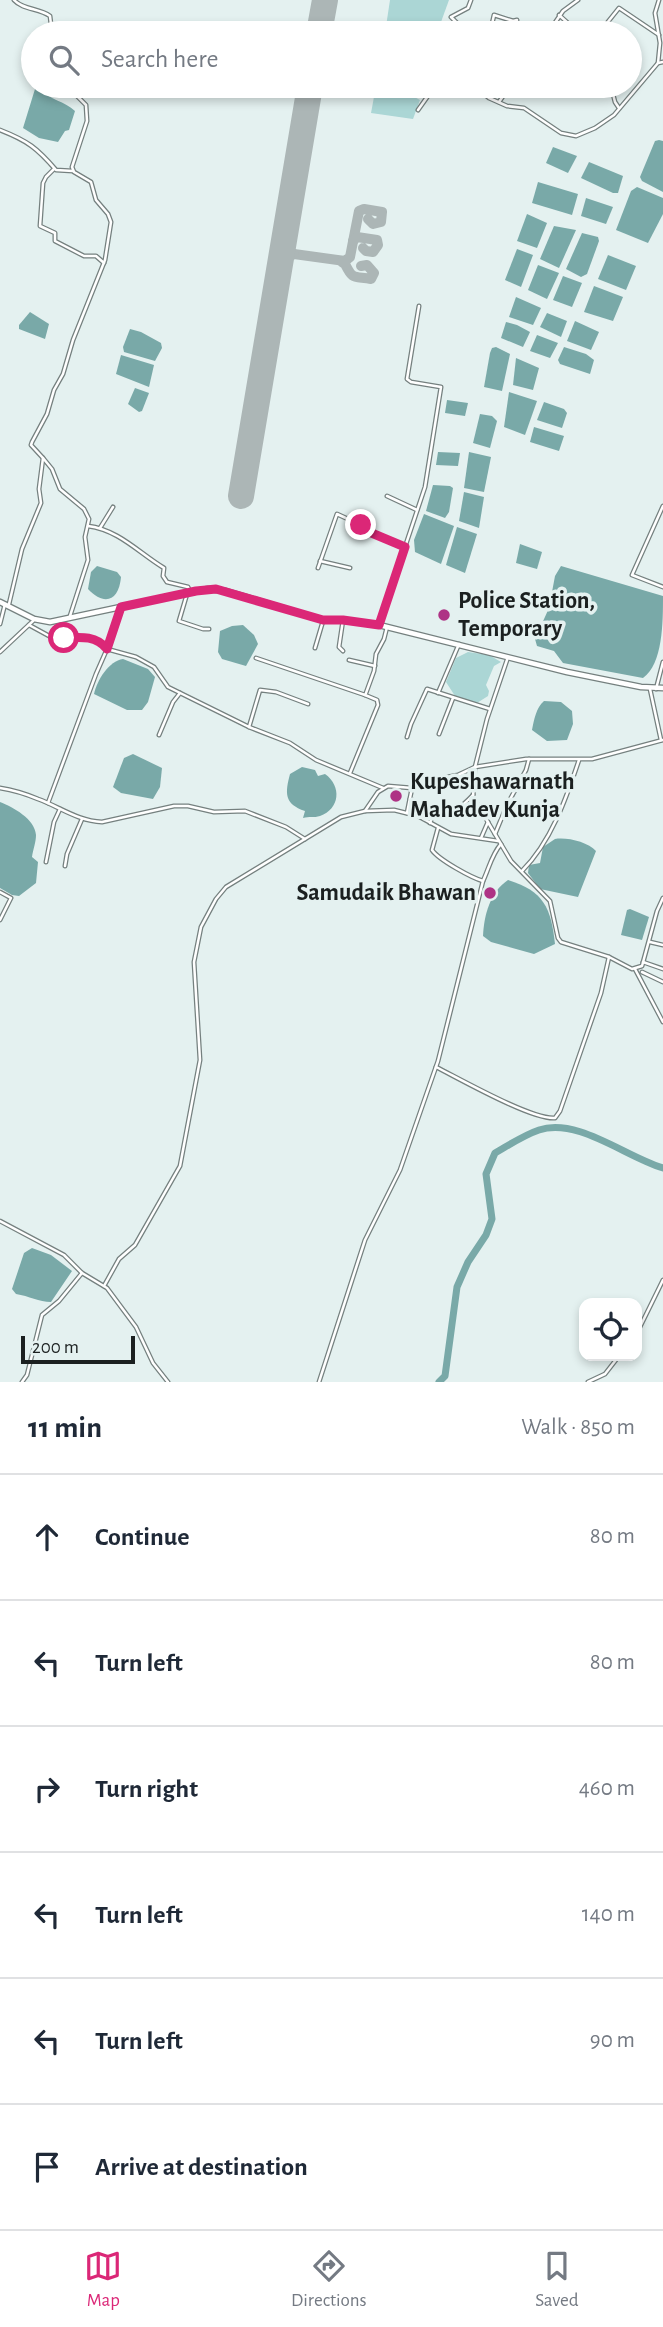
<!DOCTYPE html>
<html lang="en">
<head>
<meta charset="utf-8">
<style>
  :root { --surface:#fff; --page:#f2f2f3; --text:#1f2937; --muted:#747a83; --line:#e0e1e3; --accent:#db2777 }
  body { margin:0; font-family:"Alegreya Sans",sans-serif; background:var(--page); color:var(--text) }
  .controls { position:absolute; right:21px; bottom:21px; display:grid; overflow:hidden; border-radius:14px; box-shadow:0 4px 10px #0003 }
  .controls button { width:63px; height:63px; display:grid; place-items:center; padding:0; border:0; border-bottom:2px solid var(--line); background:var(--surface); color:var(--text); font:35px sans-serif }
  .scale { position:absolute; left:21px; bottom:18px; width:114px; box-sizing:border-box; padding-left:7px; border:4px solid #1b2020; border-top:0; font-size:19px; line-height:24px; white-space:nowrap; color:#1b2020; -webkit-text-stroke:5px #e4f1f0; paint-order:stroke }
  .stop { position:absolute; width:21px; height:21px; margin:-16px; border:5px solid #db2777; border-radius:50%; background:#fff }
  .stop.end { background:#db2777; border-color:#fff; box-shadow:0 2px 7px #0008 }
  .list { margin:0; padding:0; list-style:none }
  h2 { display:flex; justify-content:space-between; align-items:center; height:91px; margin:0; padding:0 28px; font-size:30px }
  h2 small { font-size:23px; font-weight:400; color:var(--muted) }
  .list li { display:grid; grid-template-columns:46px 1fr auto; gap:21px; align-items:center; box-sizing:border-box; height:126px; padding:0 28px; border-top:2px solid var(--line) }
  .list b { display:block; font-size:26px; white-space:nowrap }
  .list em { font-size:23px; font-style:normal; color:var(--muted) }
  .icon { flex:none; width:38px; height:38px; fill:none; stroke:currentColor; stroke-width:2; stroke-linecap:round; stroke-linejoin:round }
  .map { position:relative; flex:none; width:663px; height:1382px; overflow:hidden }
  .search { position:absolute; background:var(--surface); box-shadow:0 4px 10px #0003; left:21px; right:21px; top:21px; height:77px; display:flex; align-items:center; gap:18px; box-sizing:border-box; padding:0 24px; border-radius:38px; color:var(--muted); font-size:26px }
  .sheet { height:847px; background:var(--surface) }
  nav { display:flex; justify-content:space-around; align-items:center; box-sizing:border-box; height:98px; border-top:2px solid var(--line); background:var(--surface); font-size:19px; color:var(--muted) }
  nav a { display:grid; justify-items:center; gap:4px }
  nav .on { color:var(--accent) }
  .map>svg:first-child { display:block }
</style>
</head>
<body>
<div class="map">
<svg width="663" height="1382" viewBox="0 0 663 1382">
  <rect width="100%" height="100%" fill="#e4f1f0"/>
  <g fill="#abd6d5">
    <path d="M390,0H449L437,33H385Z"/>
    <path d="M376,86H394L420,100L413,119L371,113Z"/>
    <path d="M468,652L489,655L501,662L494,666L486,685L489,691L488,696L477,703L455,696L446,682L456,658Z"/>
  </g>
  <g fill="#79a9a8">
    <path d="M35,89H41C49,100 65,101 75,111L69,130L65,131L58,142L39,138L23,128Z"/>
    <path d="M659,140L663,141V192L642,181L640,177L655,141Z"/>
    <path d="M553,147L577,156L568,173L546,163Z"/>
    <path d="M589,162L623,176L618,193H613L581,178Z"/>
    <path d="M538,182L578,194L572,215L532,203Z"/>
    <path d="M637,187L663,198V214L648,243L616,230L631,191Z"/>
    <path d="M586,198L613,207L606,224L581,216Z"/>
    <path d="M527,214L547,223L537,248L517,241Z"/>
    <path d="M554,226L576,230L559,268L540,259Z"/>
    <path d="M582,233L598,237L599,241L587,274L581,277L566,269Z"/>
    <path d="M517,249L533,255L521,287L505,280Z"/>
    <path d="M608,255L636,266L626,290L598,279Z"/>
    <path d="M538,265L559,273L547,299L528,290Z"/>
    <path d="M563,276L582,283L572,307L553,300Z"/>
    <path d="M594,286L623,297L613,321L584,312Z"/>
    <path d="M516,297L541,308L533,325L509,317Z"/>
    <path d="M30,312L49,324L45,339L19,329V325Z"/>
    <path d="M547,313L567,321L561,337L540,327Z"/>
    <path d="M575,321L599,332L591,350L567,341Z"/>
    <path d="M506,322L517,325L530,332L523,347L501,338Z"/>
    <path d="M130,329L141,332L161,343L162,348L155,361L124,352L123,347Z"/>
    <path d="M537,335L558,343L550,358L530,351Z"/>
    <path d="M496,347L510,354L502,391L484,387L490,353L492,348Z"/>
    <path d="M564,347L586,354L594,360L590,374L560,364L558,360Z"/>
    <path d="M121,355L154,365L149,387L116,374Z"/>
    <path d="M516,358L539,368L533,390L513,385Z"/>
    <path d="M135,388L149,393L142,411L139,412L128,404Z"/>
    <path d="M509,392L537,401L525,435L504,427Z"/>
    <path d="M447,400L468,403L465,416L445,413Z"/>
    <path d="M544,402L564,409L567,413L562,428L537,420Z"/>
    <path d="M480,414L492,416L497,421L490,448L473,443Z"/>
    <path d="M534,427L564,436L559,451L530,442Z"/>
    <path d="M438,452L460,453L458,466L436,465Z"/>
    <path d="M469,452L491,457L484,492L464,488Z"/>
    <path d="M433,485L450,486L453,488L449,512L445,518L426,511Z"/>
    <path d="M464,492L484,497L479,528L459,521Z"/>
    <path d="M424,514L454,526L441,564L415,552L414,540Z"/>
    <path d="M457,527L477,534L465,573L446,565Z"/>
    <path d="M520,544L542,552L537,569L516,563Z"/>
    <path d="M97,566L117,572L121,577C119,600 105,607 88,589L91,572Z"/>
    <path d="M561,566L663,596C663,622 663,664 643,678L563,663L554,651L537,646L535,639L549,608L555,576Z"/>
    <path d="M243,625L254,635L258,644L246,666L222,659L218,652L220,631L232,626Z"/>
    <path d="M123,659L148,669L155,677L148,702L142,710H127L94,694C97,680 109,661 123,659Z"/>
    <path d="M544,701L561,702L572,711L573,724L567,740L547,741L532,730C534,720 536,708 544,701Z"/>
    <path d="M133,754L162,768L160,787L153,799L121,793L113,787L124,758Z"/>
    <path d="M302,767L315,770L318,776L325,774C342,786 340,809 320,816C314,818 309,816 303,818L305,811C284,804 285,793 290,774Z"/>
    <path d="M0,802C13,807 35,819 36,835C36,842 33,850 32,857L38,862L36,883L19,896L12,895L0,888Z"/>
    <path d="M555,839C567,837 588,842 596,851L578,897L540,889L528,873L529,865L540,863L543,847Z"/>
    <path d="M508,880C544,891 551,908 555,944L534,954L491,942L483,936C484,915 490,892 508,880Z"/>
    <path d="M630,909L649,917L642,940L621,935L627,910Z"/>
    <path d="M32,1248L51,1255L72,1271L51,1302C39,1302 29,1296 16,1294L12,1289L24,1253Z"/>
  </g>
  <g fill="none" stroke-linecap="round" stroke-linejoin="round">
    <path stroke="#79a9a8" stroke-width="7" d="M439,1382L445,1376L457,1287L468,1262L486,1235L492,1219L486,1174L495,1153C509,1145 524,1135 539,1130C577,1117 626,1157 663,1168"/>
    <g stroke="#acb6b6" stroke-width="10">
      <path d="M285,239L288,249L294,254L345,261L350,257L359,211L364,209L382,212L381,222L373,224L368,219"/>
      <path d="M353,241L357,237L377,240L378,245L373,252L366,251L363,248"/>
      <path d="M342,262L345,264C353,280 353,276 371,279L374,273L367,265L361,266"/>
      <path d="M280,264L284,258L294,254"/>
    </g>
    <g stroke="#acb6b6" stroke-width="26">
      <path d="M319,33L325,0"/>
      <path d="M241,496L310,86"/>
    </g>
    <g stroke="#75807f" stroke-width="5">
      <g id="minor">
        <path d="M14,0C23,10 39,8 50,16L52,33"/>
        <path d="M559,15L579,33"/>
        <path d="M467,33L451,17L468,8L471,0"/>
        <path d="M490,33L494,15L513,21L517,20"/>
        <path d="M548,33L563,11L578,0"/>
        <path d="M599,33L619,8L659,35"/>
        <path d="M658,63L660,43L655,13L659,0"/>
        <path d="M474,86L489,98L507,106L524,108L561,133L576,136L595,128L614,115L658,63L663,62"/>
        <path d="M611,86L615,102L619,108"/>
        <path d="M499,102L510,86"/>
        <path d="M418,110L435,86"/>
        <path d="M0,130C28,141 37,148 56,170L73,171"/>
        <path d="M54,169L46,177L43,183L40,226L55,233V241L84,256H96L104,263"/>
        <path d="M43,458L52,469L60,489L84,509L89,519L85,537L88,560L70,616"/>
        <path d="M387,496L417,510"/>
        <path d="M663,506L632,575L663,587"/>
        <path d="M88,526C119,530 139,553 164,568L163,576L167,582L188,587L190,591"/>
        <path d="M100,528L113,507"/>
        <path d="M320,561L350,568"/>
        <path d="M318,568L337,514L361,525L362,529L405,547"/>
        <path d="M187,594L179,621L203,629H209"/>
        <path d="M9,604L22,549L41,503L39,489L43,458L31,445L32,442L47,414L54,390L63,374L73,340L105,260L111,222L108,214L96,200L91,182L74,172L72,167L87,121L86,105L76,95L61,86"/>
        <path d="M343,620L339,647L343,651"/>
        <path d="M0,624L5,604"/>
        <path d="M29,625L51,637L87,638L100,642L107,649L136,657L154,667L168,687L249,727L290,743L316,760L383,788"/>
        <path d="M379,625L425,487L441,387L411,382L407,379L419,306"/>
        <path d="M315,648L323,621"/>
        <path d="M0,652L33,621"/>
        <path d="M508,657L487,719L475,767L473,797L511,861L550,901L558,938L561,942L609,957L632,969L642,966L657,911L663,898"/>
        <path d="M256,658L365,695"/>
        <path d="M349,660L375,666"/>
        <path d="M650,689L661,740"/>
        <path d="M656,689L663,662"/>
        <path d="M438,693L459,644"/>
        <path d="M249,727L260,690L276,692L308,704"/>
        <path d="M439,734L453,698"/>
        <path d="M159,735L173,702L180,693"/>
        <path d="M407,737L411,724L427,689L490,709"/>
        <path d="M350,773L378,705L377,700L365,695L366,693L374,671L376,654L384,639L387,627"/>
        <path d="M0,788C13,790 26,794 38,799C60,807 78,821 102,822L174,806H188L214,812L245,811L286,827L305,839"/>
        <path d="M410,799L435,809"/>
        <path d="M48,803L96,674L107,649L121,607"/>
        <path d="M365,811L394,810L418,816L451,834L498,841"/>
        <path d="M407,813L412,788"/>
        <path d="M430,823L435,809C456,811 458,811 473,795"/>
        <path d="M438,828L432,850C439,860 472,878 483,881"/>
        <path d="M495,834L507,805L526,770L529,759"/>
        <path d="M481,838L488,822"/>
        <path d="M46,862L54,822L60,809"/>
        <path d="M65,866L67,854L82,819"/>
        <path d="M522,871C551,842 566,799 579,760"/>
        <path d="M0,892L11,898L0,920"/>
        <path d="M650,942L663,945"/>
        <path d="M643,962L663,969"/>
        <path d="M635,969L663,1022"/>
        <path d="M642,972L663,982"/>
        <path d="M436,1067C460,1079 532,1120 555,1118L560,1111L601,993L609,957"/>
        <path d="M0,1221L64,1255L82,1273L107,1288L136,1327L153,1363L168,1382"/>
        <path d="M104,1286L119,1259L135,1245L180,1166L200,1060L194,962L201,927L216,899L226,887L341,817L365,811L378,792L388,786L412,788L427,781L458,775L475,767L526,759H592L663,740"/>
        <path d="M637,1333L663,1280"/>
        <path d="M22,1382L27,1375L42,1315L59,1301L82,1273"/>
        <path d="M319,1382L365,1240L400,1170L438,1061L483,881C489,868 492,854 501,844"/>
        <path d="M588,1382L605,1374L619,1356"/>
      </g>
    </g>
    <g stroke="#75807f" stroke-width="7">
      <path id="secondary" d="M0,602L34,619L50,622L196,591L208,589L226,591L323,620H343L379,625L567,672L641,687L663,688"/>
    </g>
    <use href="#minor" stroke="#fff" stroke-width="2.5"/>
    <use href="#secondary" stroke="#fff" stroke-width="4.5"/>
  </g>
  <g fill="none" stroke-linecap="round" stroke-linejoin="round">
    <path stroke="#db2777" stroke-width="9" d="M64,638C80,637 96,635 107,649L121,607L196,591L216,589L323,620H343L379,625L405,547L362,529L361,525"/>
  </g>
  <g fill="#ae3385" stroke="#e4f1f0" stroke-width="2.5">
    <circle cx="444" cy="615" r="7"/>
    <circle cx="396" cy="796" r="7"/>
    <circle cx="490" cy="893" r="7"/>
  </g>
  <g text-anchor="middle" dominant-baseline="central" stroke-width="7" stroke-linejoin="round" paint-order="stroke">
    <g font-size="24" font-weight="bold" fill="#1b2020" stroke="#e4f1f0" text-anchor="start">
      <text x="458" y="601">Police Station,<tspan x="458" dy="28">Temporary</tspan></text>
      <text x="410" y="782">Kupeshawarnath<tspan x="410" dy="28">Mahadev Kunja</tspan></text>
      <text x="476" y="893" text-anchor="end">Samudaik Bhawan</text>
    </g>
  </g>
</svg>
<div class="controls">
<button><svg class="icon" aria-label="locate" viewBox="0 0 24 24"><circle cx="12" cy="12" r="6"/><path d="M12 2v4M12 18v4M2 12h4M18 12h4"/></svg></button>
</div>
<div class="scale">200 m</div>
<div class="stop" style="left:64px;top:638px"></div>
<div class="stop end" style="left:361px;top:525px"></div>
<div class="search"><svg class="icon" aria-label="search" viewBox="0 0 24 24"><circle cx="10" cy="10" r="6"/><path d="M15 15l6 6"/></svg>Search here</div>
</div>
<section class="sheet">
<h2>11 min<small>Walk · 850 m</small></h2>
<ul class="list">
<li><svg class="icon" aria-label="ahead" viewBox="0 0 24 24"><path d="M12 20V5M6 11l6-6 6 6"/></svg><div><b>Continue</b></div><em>80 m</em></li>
<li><svg class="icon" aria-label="left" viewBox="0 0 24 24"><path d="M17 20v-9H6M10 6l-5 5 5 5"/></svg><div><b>Turn left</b></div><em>80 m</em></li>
<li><svg class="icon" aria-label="right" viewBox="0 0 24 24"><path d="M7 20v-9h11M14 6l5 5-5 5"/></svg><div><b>Turn right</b></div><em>460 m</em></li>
<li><svg class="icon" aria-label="left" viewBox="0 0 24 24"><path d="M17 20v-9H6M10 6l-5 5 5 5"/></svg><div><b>Turn left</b></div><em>140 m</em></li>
<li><svg class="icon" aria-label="left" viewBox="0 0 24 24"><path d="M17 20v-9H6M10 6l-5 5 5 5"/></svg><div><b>Turn left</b></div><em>90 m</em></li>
<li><svg class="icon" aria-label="arrive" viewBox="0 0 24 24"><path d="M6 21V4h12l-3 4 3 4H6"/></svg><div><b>Arrive at destination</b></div></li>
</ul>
</section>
<nav>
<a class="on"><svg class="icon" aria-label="map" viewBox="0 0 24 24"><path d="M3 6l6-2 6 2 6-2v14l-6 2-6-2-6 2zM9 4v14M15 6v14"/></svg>Map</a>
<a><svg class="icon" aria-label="directions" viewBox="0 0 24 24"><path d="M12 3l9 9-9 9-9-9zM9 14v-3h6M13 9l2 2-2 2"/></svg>Directions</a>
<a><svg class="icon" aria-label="saved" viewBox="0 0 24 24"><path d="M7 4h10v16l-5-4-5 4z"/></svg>Saved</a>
</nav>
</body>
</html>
